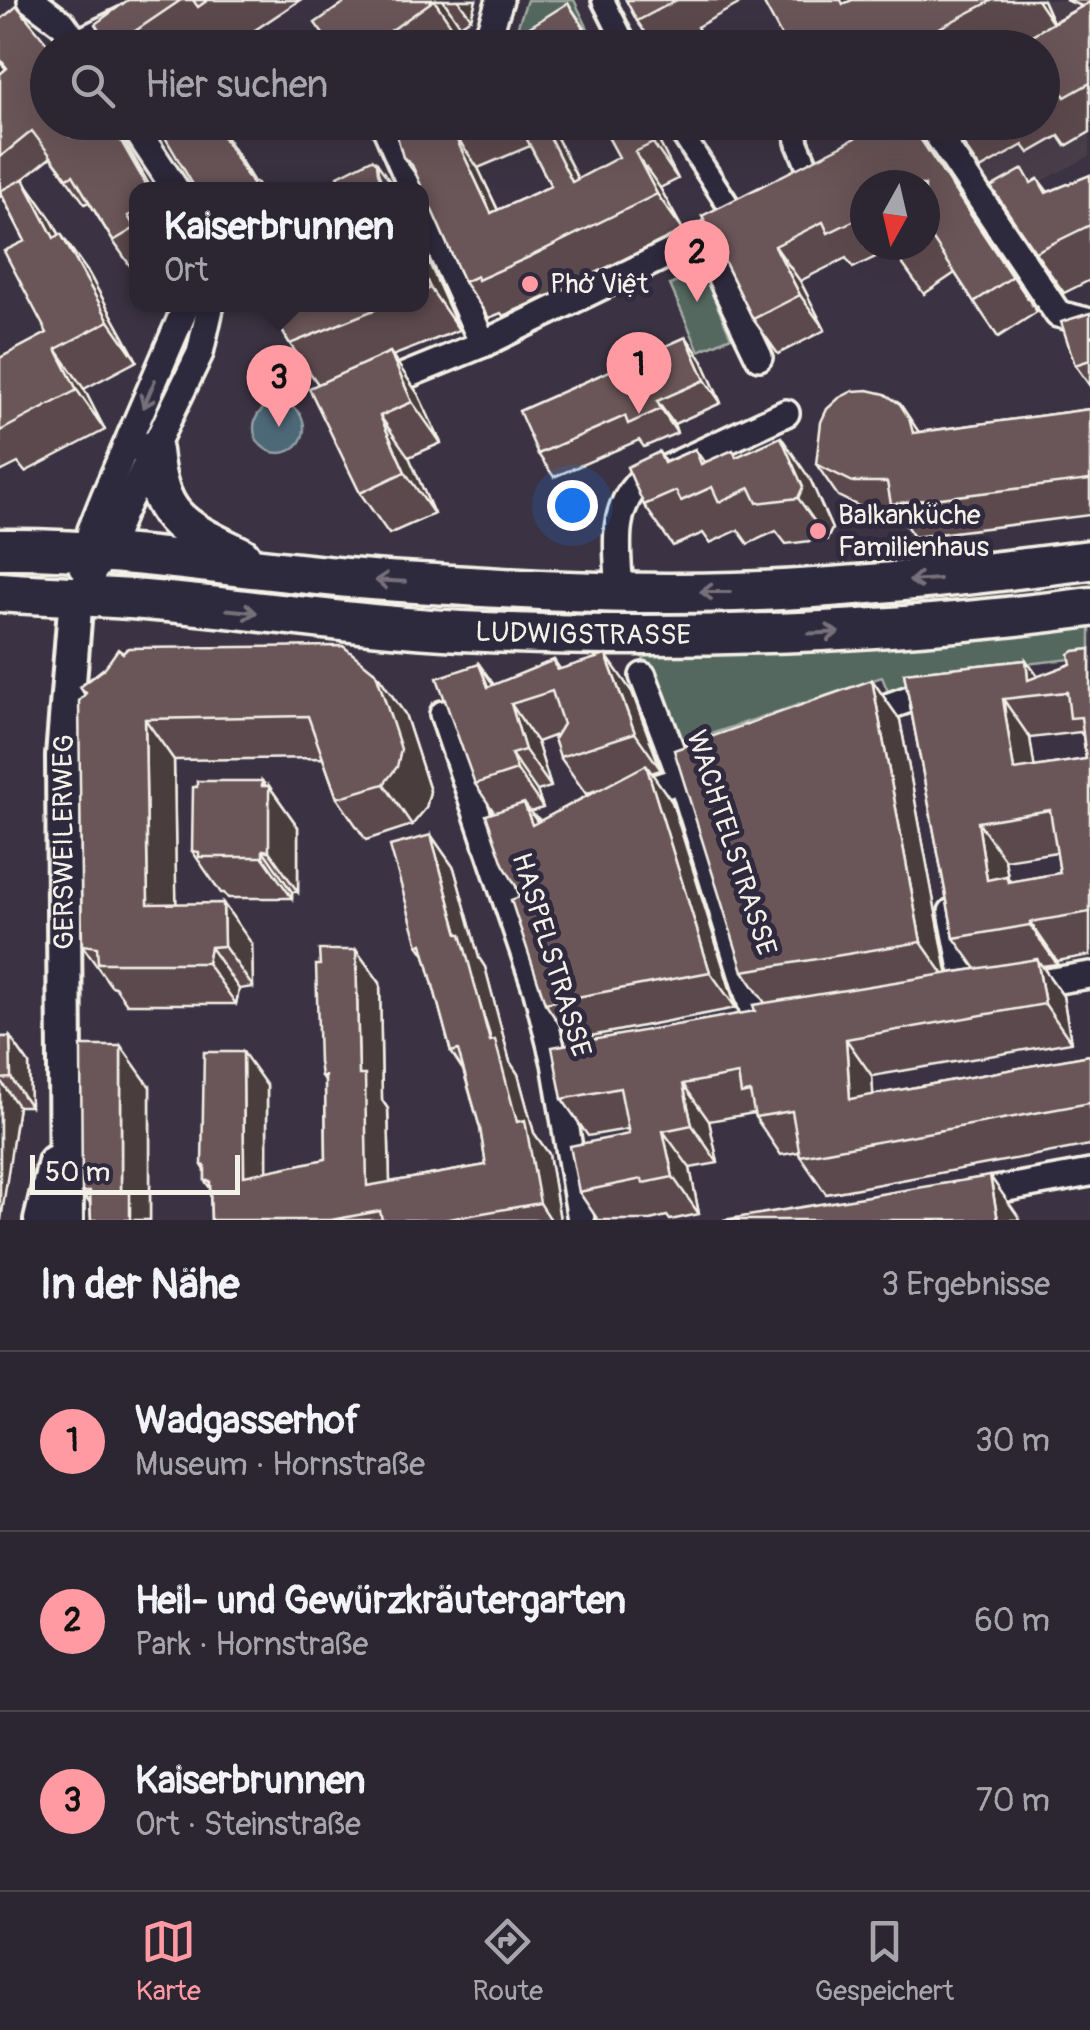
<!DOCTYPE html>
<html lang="de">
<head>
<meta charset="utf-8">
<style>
  :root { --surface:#2c2632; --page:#38323e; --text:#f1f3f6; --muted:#a6a5ac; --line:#48434d; --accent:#ff9aa2 }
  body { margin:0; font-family:Pangolin,sans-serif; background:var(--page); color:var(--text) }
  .compass { position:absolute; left:850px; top:170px; width:90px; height:90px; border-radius:50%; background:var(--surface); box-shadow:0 10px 40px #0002; rotate:188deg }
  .scale { position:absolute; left:30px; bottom:25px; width:210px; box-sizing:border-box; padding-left:10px; border:5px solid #f4f1e8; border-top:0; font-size:28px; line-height:35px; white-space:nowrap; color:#f4f1e8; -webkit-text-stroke:8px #2f2a3d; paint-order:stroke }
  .you { position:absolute; left:572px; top:505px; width:35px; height:35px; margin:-25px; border:8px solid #fff; border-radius:50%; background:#1a73e8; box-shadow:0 0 0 15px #1a73e833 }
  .badge { display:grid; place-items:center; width:65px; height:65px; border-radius:50%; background:var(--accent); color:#111; font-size:32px; font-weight:700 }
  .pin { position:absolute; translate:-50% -82px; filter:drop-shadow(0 2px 5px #0008) }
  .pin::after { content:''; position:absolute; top:52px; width:35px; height:30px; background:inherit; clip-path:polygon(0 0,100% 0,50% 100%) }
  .popup { position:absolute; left:129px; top:182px; width:300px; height:130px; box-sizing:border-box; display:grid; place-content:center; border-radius:20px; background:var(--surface); filter:drop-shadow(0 2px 8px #0005); font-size:32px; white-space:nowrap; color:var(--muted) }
  .popup b { font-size:38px; color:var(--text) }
  .popup::after { content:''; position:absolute; left:50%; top:100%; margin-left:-20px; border:20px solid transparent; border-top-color:var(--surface) }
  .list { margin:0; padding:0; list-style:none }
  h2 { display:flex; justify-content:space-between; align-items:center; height:130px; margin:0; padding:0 40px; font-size:42px }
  h2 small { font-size:32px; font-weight:400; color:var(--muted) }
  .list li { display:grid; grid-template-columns:65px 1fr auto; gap:30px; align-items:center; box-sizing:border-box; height:180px; padding:0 40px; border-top:2px solid var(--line) }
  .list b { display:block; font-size:38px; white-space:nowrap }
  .list p { margin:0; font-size:32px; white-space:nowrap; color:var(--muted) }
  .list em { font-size:32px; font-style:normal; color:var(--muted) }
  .icon { flex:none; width:55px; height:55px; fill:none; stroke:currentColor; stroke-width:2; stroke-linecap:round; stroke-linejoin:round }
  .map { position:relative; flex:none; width:1090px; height:1220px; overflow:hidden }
  .search { position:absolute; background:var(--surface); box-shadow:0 10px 40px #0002; left:30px; right:30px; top:30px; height:110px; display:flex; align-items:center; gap:25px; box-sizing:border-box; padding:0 35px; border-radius:55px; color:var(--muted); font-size:38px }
  .sheet { height:670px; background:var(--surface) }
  nav { display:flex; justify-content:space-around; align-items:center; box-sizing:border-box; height:140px; border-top:2px solid var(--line); background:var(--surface); font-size:28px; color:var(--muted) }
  nav a { display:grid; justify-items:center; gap:5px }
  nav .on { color:var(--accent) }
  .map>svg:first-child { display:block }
</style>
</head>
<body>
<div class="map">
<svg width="1090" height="1220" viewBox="0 0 1090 1220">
  <rect width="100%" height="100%" fill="#3b3343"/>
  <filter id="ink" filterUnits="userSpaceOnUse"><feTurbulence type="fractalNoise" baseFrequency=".01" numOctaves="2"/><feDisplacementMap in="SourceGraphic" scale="20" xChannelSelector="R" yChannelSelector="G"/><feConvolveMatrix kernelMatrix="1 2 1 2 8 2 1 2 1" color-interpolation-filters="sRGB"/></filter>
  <g filter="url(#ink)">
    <path fill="#493d4a" d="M921,0H1090V156L990,208L940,123L1042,122V48Z"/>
    <g fill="#556861" stroke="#a4aca4" stroke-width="2.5">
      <path d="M527,0H574L593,39L580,47L510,48Z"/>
      <path d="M702,271L731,337L699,351L670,285Z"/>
      <path d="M1090,622V657L923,675V686L889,694L882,677L693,740L698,761L680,767L652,673L648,663L637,652Z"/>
    </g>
    <circle fill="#4e6777" stroke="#909ea4" stroke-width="2.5" cx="279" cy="428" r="25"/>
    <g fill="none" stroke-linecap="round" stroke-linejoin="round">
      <g stroke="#f4f1e8" stroke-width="28">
        <g id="pedestrian">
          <path d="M603,0L627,48"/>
          <path d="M796,122L797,142L813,180"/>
          <path d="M677,126L738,220"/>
        </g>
      </g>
      <g stroke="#f4f1e8" stroke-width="32">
        <g id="minor">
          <path d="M31,0L63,24L80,48"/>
          <path d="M77,43L165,0"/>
          <path d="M484,48L500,0"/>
          <path d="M131,122L176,190"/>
          <path d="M383,122L413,190"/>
          <path d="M929,122L1058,314L1090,322"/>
          <path d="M884,143L922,122"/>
          <path d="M422,208L483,344"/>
          <path d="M702,238L759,357"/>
          <path d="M375,388L483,344L738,220"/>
          <path d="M83,567L91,530L105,495L187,304"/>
          <path d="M620,593C618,553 609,512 640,481L786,413"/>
          <path d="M76,596L107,552L122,514L200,353L211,304"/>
          <path d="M643,676L682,780L759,1029"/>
          <path d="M443,714L537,991L555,1063L581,1220"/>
          <path d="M859,717L912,698L941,695"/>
          <path d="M628,797L714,769"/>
          <path d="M486,843L528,829"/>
          <path d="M952,912L968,995"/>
          <path d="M1021,986L1090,975"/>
          <path d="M968,1195L1090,1173"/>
        </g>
      </g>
      <g stroke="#f4f1e8" stroke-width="40">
        <g id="tertiary">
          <path d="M41,1220L55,1162"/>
          <path id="s1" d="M66,1220L63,756L76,596"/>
        </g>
      </g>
      <g stroke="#f4f1e8" stroke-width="45">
        <g id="secondary">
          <path d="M152,451C159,521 183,528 241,557"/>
          <path d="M0,549C125,547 247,571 371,580C492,588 613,596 735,592C854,588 972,575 1090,560"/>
          <path id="s2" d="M0,592C48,596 96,596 144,600C250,608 355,626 461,631C672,640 881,635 1090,607"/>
        </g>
      </g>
      <use href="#pedestrian" stroke="#2f2a3d" stroke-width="20"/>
      <use href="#minor" stroke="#2f2a3d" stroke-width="25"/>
      <use href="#tertiary" stroke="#2f2a3d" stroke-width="32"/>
      <use href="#secondary" stroke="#2f2a3d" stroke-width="38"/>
    </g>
    <g fill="#5b494d" stroke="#f4f1e8" stroke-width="2.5" fill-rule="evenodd">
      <path d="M128,0H300L228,48H226L218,36L201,48H110Z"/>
      <path d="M348,0H476L471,18L460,25L466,35L463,43L456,48H332Z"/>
      <path d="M626,0H746L697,27L706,41L694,48H656L637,21Z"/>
      <path d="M852,0H1043L1053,22L1082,6L1065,0H1090V132L1066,146L1059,136L1029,153L1023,145L980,169L948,122H1042V48H788Z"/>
      <path d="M0,20L48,122H111L124,141L152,190H136V264L131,267L113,241L89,202L85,204L51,157L23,179L51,219L60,235L89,274L137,361L84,389L105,430L25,472L18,463L0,472V358L47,333L25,241L2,196L0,197V74L6,69L0,62Z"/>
      <path d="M393,122H557L551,126L578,179L619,157L600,122H649L678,179L660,188L683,230L555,293L503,316L501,313L489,318L464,282L417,176L403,157ZM530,146L551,186L498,210L478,168Z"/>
      <path d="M833,122H855L839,132Z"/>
      <path d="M909,122L1037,312L998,337L955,273L924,294L899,259L894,248L853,268L846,258L800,281L825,330L778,354L753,319L702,216ZM865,185H925V245H865Z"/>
      <path d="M1090,175V280L1064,293L1035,252L1032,183L1038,179L1048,192Z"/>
      <path d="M422,247L459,330L392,356L418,394L441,443L409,457L434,514L389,534L360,493L318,384L290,344L266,304H422Z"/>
      <path d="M1090,313V386L1075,365Z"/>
      <path d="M686,337L702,360L721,403L674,424L677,433L644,447L639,440L554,477L538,454Z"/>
      <path d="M1090,409V515L914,537L898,514H875L838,496L816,464L919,432Z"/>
      <path d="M695,449L704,462L738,457L810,479L832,529L827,539L786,544L776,531L748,544L738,530L710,543L703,533L673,546L644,505L659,452L665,462Z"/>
      <path d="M1090,649V955L1057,961V964L1042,966L1063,996L1071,1042L872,1076L873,1095L1090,1055V1145L826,1194L800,1156L799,1152L781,1155L755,1117L754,1113L709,1121L718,1163L690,1168L699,1214L670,1220L667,1216L650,1220H598L579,1192L629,1134L628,1129L588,1136L562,1099L755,1011L765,1003L743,971L872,680L900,720L947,973L976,969L954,938L904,673L1026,660L1038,677L1071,664ZM1080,732L1083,736L1086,759L1034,767L1030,738ZM1057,852L1060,873L1010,882L1008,878L1005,860Z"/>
      <path d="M123,653L376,673L405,714L430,791L426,808L412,825L366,840L337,798L323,758L174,760L176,903L252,944L253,987L239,989L236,1004H127L115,987L111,986L82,945L85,695L80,687Z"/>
      <path d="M554,660L560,669L632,692L661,770L651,773L672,802L736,1008L570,1040L545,1003L522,896L494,812L475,784L479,664L494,685ZM556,735L560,757L586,794L599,789L538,822L530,812L543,808L537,791L551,787L537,742Z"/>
      <path d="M262,781L266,786H269L298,827V892H292V898H228L224,893H221L192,851Z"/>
      <path d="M431,835L454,868L479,958L485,967L510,1062L518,1074L534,1133L549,1154L560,1220H211L210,1188L205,1181V1170L202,1165L267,1086V1172L326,1159L325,1081L321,1076L320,965L356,950L380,983L382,1100L388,1109L390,1182L486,1165L480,1128L463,1070L451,1052L425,955L418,945Z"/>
      <path d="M0,1037H10L29,1064L30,1106H18L0,1220Z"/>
      <path d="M150,1087V1220H91L90,1204L82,1192Z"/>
    </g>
    <g fill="#4a3c3e" stroke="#f4f1e8" stroke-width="2.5">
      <path d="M434,0H443L460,25L466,35L463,43Z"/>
      <path d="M458,0H476L471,18Z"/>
      <path d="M1037,0H1043L1054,25Z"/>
      <path d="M568,3L598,48L595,46Z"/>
      <path d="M111,122L124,141L152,190H149Z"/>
      <path d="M214,122H217L259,190H256Z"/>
      <path d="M542,122H548L551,126L597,218L572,182Z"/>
      <path d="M643,122H649L678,179L653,143Z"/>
      <path d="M453,132L478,168L516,249L491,213Z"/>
      <path d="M635,152L660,188L683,230L657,194Z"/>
      <path d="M377,163L396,190H385L378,173Z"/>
      <path d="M23,179L51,219L82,278L54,238Z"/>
      <path d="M61,234L89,274L137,361L109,321Z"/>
      <path d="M775,246L800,281L825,330L800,295Z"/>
      <path d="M422,247L459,330L430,288L422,270Z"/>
      <path d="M686,337L702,360L721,403L705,380Z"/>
      <path d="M56,349L84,389L105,430L77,390Z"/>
      <path d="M390,352L418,394L441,443L412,402Z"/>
      <path d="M657,401L674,424L677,433L661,409Z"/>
      <path d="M900,404L931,450L913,433Z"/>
      <path d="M380,416L409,457L434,514L405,472Z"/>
      <path d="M781,437L810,479L832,529L827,539L798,498Z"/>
      <path d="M606,655L632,692L661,770L635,733Z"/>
      <path d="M1026,660L1050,694L1028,680Z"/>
      <path d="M479,664L505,701L488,687Z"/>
      <path d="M376,673L405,714L430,791L426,808L412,825L384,784Z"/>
      <path d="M872,680L900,720L949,982L921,942Z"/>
      <path d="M1003,699L1030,738L1041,809L1014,770Z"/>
      <path d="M511,704L537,742L551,787L525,750Z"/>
      <path d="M145,719L174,760L177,945L148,904Z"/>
      <path d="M511,754L537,791L543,808L517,770Z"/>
      <path d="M646,765L672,802L736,1008L710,972Z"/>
      <path d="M262,781L269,790V786L298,827V892L269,851Z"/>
      <path d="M524,803L550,840L532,825Z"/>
      <path d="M978,822L1005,860L1008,878L1033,915L987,880Z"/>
      <path d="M431,835L454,868L479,958L485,967L510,1062L518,1074L534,1133L549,1154L560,1220H551L540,1203L517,1122L458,934Z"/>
      <path d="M263,850L292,892V898L263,857Z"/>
      <path d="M223,903L252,944L253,987L224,946Z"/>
      <path d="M1030,922L1057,961V964L1030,925Z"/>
      <path d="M210,947L239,989L236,1004L207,963Z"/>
      <path d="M356,950L380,983L382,1100L388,1109L391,1220L367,1186L359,1075Z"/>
      <path d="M1037,959L1063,996L1071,1042L1045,1004Z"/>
      <path d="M10,1037L29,1064L30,1106L11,1078Z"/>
      <path d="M846,1039L872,1076L876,1137L850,1099Z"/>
      <path d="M121,1046L150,1087V1220H130L121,1192Z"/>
      <path d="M243,1052L267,1086V1210L244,1176Z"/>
      <path d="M0,1080L18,1106L1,1220H0Z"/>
      <path d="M683,1084L709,1121L718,1163L692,1125Z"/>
      <path d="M663,1131L690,1168L699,1214L673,1177Z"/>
      <path d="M990,1176L1018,1216L1019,1220H998Z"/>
    </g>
    <g fill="#6a5559" stroke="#f4f1e8" stroke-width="2.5" fill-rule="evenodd">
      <path d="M128,0H181L110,48L95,24Z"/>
      <path d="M193,0H208L198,7Z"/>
      <path d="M348,0H434L385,35L388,38L376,48H333L315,23Z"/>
      <path d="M626,0H677L637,21Z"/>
      <path d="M762,0H841L843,4L852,0H993L916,40L912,32L882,48H788Z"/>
      <path d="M1090,2V83L1065,97L1061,90L1042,101V48H1009Z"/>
      <path d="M568,3L595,46L593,48H496Z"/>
      <path d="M17,6L51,48H48V122H61L70,136L92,122H110L149,190H136V212L128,216L135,228L113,241L73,175L67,178L32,131L0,157V74L7,68L0,59V20Z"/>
      <path d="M156,122H214L252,184L256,182L261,190H196Z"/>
      <path d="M393,122H476L453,132L491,213L551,186L518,122H542L572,182L619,157L600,122H643L653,143L635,152L657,194L529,257L478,280L477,276L464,282L412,165L403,157Z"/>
      <path d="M882,122H909L1012,277L974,302L932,238L925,242V185H865V215L828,233L823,222L775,246L800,295L753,319L702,216L843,145Z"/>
      <path d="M372,159L377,163L378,173L385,190H345L338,176Z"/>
      <path d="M1023,169L1031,183L1038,179L1046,193L1090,175V225L1035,252L991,187Z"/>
      <path d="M23,179L54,238L61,234L109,321L56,349L77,390L0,431V358L47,333L4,251L25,241L0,191Z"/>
      <path d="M893,245H920L899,259Z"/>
      <path d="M422,270L430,288L422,292Z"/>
      <path d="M266,304H389L290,344Z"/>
      <path d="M1090,313V360L1075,365L1061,322Z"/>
      <path d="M686,337L705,380L657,401L661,409L628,424L625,416L538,454L519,411Z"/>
      <path d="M390,352L412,402L380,416L405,472L360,493L309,388Z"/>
      <path d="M868,390L885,394L900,404L909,418L913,433L1090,409V480L891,504L887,482H853L816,464L821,422L827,409L839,398L853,391Z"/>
      <path d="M781,437L803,487L798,498L757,503L750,488L719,502L712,487L681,501L676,491L644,505L627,467L659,452L664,463L695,449L701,464L733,450L736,457Z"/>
      <path d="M343,646L376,673L401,749L397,767L384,784L337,798L308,716L145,719L148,904L223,903L224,946L210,947L207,963H98L97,947L82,945L79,701L86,693L80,687L104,669L118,649L123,653L128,648Z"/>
      <path d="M1090,649V912L1030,922V925L954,938L904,673L1026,660L1028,680L1071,664L1069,654L1074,651ZM1067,692L1070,718L1081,717L1086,759L1014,770L1003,699ZM1050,810L1060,873L1008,882L1006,876L987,880L978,822Z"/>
      <path d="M606,655L635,733L560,757L554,739L563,724L552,691L511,704L525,750L511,754L517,770L475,784L437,678L479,664L488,687L554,660L557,670Z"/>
      <path d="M872,680L921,942L743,971L674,750Z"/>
      <path d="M646,765L710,972L545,1003L511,900L522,896L503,864L486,815L524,803L532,825Z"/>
      <path d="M197,781H262V786H269V851L263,850V857H199V852L192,851L193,787H197Z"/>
      <path d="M431,835L458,934H461L490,1041L495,1040L517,1122L525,1120L540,1203L443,1220H382L380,1211L331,1220H211L210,1181H205V1166L202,1165L204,1052H243L244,1176L326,1159L325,1076H321L319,1062L316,965H320L319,950H356L359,1075H365L367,1186L486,1165L480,1128L458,1050L451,1052L422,944L418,945L390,846Z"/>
      <path d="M1037,959L1045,1004L846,1039L850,1099L1090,1055V1103L800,1156L792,1111L755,1117L750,1092L741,1094L738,1074L683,1084L692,1125L663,1131L673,1177L643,1183L642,1179L579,1192L570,1146L629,1134L620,1088L562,1099L552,1047L755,1011L753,1005Z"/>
      <path d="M0,1037H10L11,1078L0,1079Z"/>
      <path d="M81,1046H121V1192H130V1220H91L90,1192H82Z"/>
      <path d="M990,1176L998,1220H723Z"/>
    </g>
    <defs><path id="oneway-shaft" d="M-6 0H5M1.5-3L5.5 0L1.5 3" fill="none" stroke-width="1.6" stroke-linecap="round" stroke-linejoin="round" transform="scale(2.5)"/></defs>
    <g stroke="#747079">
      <use href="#oneway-shaft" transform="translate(149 394) rotate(113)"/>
      <use href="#oneway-shaft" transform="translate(924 580) rotate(176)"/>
      <use href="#oneway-shaft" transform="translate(390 581) rotate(-177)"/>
      <use href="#oneway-shaft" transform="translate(715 592) rotate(180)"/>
      <use href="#oneway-shaft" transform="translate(242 611) rotate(6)"/>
      <use href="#oneway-shaft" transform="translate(824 633) rotate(-2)"/>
    </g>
  </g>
  <g fill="#ff9aa2" stroke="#2f2a3d" stroke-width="4">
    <circle cx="530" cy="284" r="10"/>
    <circle cx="818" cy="531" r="10"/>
  </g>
  <g text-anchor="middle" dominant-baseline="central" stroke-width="10" stroke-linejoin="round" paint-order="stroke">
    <g font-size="28" fill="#f4f1e8" stroke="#2f2a3d" text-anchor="start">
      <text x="550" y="284">Phở Việt</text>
      <text x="838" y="515">Balkanküche<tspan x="838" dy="32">Familienhaus</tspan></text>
    </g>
    <g font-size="28" fill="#f4f1e8" stroke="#2f2a3d">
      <text stroke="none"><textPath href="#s2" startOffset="585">LUDWIGSTRASSE</textPath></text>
      <text stroke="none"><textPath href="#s1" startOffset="378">GERSWEILERWEG</textPath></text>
      <text transform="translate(731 843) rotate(72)">WACHTELSTRASSE</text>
      <text transform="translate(551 955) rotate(73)">HASPELSTRASSE</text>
    </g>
  </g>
</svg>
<svg class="compass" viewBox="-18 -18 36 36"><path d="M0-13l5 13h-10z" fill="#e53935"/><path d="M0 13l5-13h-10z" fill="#a6a5ac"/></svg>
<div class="scale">50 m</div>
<div class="you"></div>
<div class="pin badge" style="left:639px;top:414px">1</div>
<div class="pin badge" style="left:697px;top:302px">2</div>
<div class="pin badge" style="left:279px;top:427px">3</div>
<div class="popup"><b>Kaiserbrunnen</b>Ort</div>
<div class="search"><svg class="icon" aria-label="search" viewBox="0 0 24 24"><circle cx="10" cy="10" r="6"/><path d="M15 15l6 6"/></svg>Hier suchen</div>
</div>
<section class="sheet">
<h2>In der Nähe<small>3 Ergebnisse</small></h2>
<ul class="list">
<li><span class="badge">1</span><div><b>Wadgasserhof</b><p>Museum · Hornstraße</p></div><em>30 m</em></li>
<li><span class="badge">2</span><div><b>Heil- und Gewürzkräutergarten</b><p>Park · Hornstraße</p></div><em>60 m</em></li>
<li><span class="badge">3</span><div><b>Kaiserbrunnen</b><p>Ort · Steinstraße</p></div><em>70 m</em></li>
</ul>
</section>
<nav>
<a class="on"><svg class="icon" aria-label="map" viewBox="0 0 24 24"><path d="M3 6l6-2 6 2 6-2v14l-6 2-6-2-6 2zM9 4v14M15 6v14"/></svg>Karte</a>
<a><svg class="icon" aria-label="directions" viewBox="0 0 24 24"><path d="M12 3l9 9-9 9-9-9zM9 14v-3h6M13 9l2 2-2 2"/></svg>Route</a>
<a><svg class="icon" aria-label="saved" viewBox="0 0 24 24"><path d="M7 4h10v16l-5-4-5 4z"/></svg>Gespeichert</a>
</nav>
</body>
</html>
